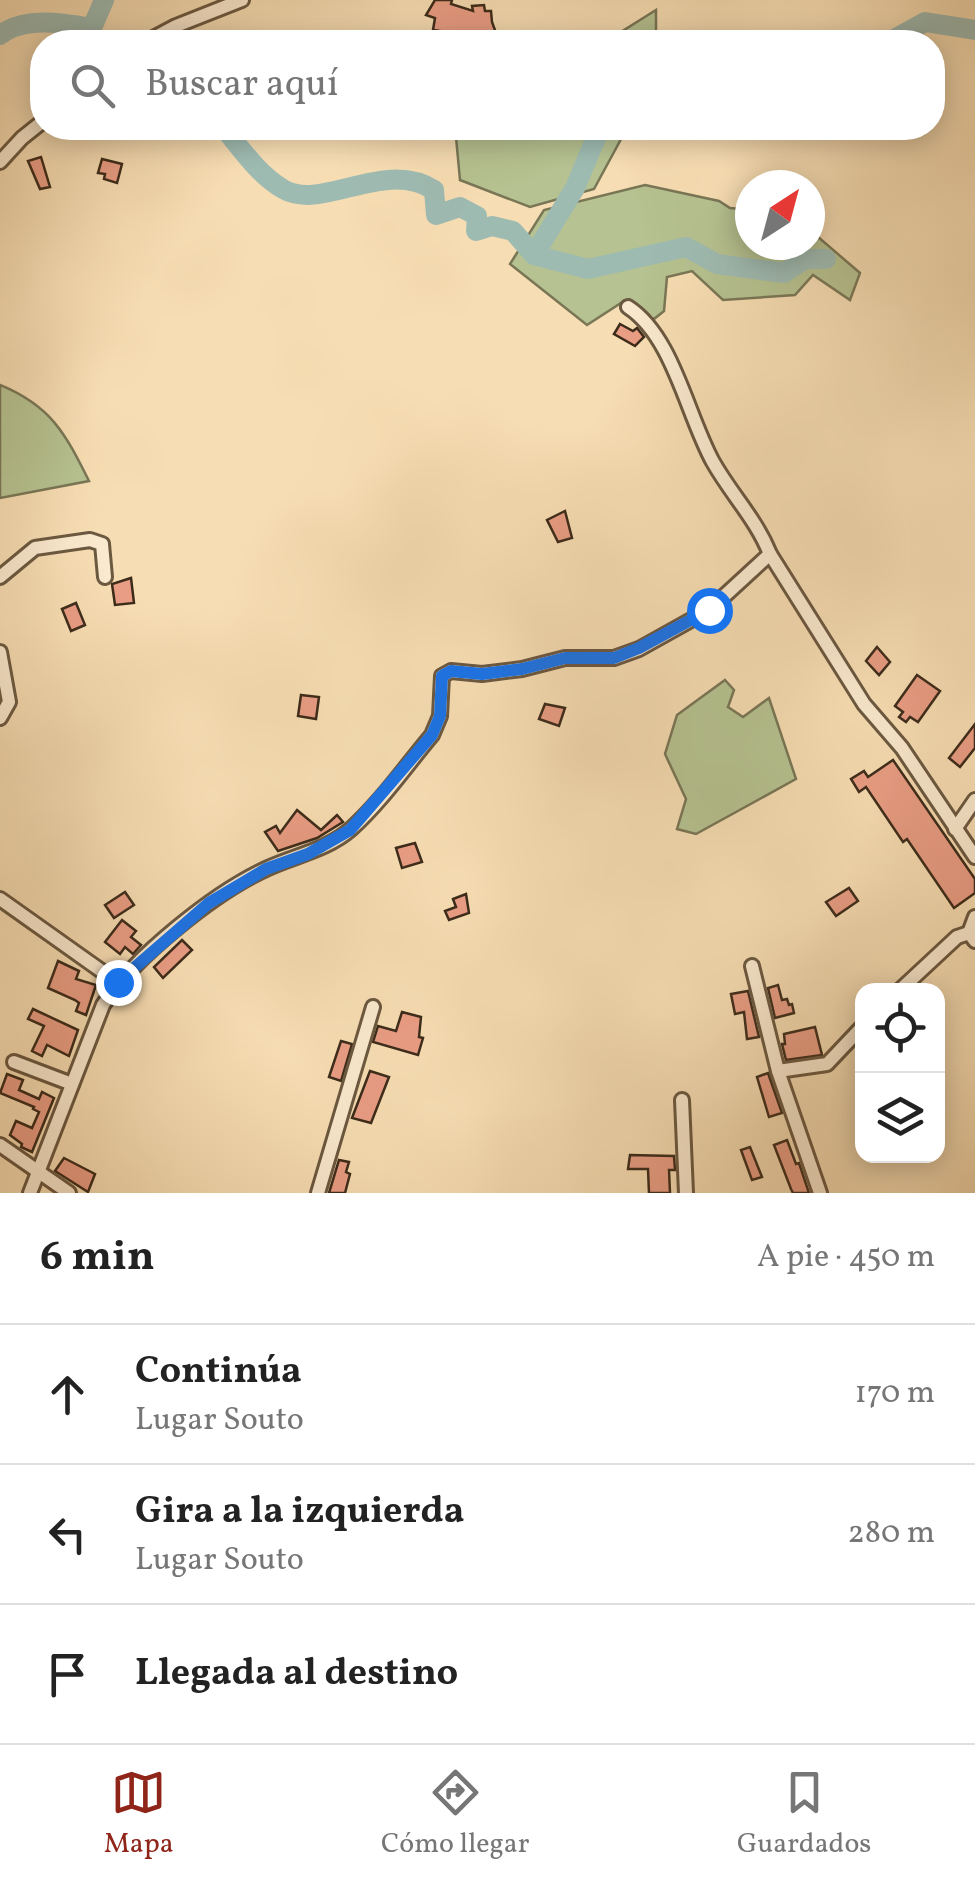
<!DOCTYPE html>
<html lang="es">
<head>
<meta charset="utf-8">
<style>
  :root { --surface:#fff; --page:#f2f2f2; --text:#222; --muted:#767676; --line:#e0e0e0; --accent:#8f2418 }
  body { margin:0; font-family:Vollkorn,serif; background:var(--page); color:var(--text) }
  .controls { position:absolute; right:30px; bottom:30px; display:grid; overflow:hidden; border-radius:20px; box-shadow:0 5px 25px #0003 }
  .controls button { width:90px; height:90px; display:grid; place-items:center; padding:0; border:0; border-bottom:2px solid var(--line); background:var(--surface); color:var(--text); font:50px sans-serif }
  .compass { position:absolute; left:735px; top:170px; width:90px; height:90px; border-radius:50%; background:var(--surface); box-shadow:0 5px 25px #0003; rotate:36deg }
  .stop { position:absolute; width:30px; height:30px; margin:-22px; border:8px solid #1a73e8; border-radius:50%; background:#fff }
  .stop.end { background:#1a73e8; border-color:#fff; box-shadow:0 2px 10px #0008 }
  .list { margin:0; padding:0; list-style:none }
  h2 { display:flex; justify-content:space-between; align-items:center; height:130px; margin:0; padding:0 40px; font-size:42px }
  h2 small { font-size:32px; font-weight:400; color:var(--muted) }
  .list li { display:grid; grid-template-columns:65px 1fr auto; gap:30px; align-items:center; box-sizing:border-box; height:140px; padding:0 40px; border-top:2px solid var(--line) }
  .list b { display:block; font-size:38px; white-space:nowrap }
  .list p { margin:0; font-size:32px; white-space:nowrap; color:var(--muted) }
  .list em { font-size:32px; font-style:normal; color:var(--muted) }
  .icon { flex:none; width:55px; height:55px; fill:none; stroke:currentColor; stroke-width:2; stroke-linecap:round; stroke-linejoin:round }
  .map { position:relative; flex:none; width:975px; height:1193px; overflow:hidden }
  .search { position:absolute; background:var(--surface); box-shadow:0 5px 25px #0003; left:30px; right:30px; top:30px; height:110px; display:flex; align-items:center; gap:25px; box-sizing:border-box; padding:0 35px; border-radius:40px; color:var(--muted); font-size:38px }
  .sheet { height:550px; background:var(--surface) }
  nav { display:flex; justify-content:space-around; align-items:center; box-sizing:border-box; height:140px; border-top:2px solid var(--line); background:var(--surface); font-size:28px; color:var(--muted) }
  nav a { display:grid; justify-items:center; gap:5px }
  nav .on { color:var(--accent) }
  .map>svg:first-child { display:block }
</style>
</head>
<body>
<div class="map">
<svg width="975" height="1193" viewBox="0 0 975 1193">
  <rect width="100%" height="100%" fill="#f7ddb3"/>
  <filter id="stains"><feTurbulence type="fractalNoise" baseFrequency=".002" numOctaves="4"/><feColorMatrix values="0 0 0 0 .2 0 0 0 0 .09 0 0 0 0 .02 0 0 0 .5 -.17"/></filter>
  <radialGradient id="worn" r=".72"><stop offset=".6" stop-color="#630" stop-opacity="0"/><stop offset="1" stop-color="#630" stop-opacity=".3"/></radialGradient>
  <g fill="#b6c291" stroke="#797656" stroke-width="2.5">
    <path d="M656,10V42H605Z"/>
    <path d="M471,128H627L594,189L530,207L460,180L456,137Z"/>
    <path d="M645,185L719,201L730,208L750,210V245H810V230L860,273L850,300L813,275L795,295L723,300L692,271L667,277L664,311L654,319L621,303L587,325L510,264L544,210Z"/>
    <path d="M0,385C51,406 65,433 89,481L0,498Z"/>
    <path d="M725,680L734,690L728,707L743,717L769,698L796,779L696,834L677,829L686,799L665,754L677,715Z"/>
  </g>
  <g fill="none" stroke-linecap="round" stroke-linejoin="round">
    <g stroke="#9ebbb2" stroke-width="20">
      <path d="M0,35C24,16 63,23 92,28L104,0"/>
      <path d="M889,42L925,22L975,30"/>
      <path d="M224,128C242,150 258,174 283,189C322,212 384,158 434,190L436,215L460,207L477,216L476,231L492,226L513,231L534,255L588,269L686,247L717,264L784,273L805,259H826"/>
      <path d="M534,255L575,188L600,128"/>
    </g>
  </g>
  <g fill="#e99d84" stroke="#3c2b1a" stroke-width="2.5">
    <path d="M435,0H452L451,4L473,11L472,6L484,5L485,11H491L492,22L496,33L500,32L501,42H448L447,32L433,30L435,18L426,15Z"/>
    <path d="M41,157L50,187L40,189L28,161Z"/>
    <path d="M102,159L122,164L117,183L104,179L105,174L98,173Z"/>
    <path d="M620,324L633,331L637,328L644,337L635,346L614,334Z"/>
    <path d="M565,511L572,538L558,542L547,520Z"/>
    <path d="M131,578L134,603L115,605L112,584Z"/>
    <path d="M76,603L85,625L71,631L62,609Z"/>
    <path d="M877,647L890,662L879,675L866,661Z"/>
    <path d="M917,675L940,691L918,722L910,717L906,722L899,717L903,712L895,706Z"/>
    <path d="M301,695L319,697L316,719L298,716Z"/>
    <path d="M545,704L565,708L559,726L539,719Z"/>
    <path d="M975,724V748L960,767L949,758Z"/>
    <path d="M893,760L975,879V893L954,908L907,839L903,842L866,787L859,792L851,779L864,771L868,777Z"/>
    <path d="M297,810L321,830L337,815L343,822L317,838L278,851L265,832L276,826L280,833Z"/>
    <path d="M415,843L422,862L402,868L396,848Z"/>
    <path d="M849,888L858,901L836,916L826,902Z"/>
    <path d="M125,892L134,905L114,918L105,905Z"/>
    <path d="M466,894L469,913L449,920L445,911L456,907L453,899Z"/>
    <path d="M122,920L136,931L131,937L141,945L133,954L125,947L120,954L105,942Z"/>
    <path d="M182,940L192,950L163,978L154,967Z"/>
    <path d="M58,961L79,971L76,979L96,985L86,1015L76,1011L79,1003L75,1000L48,988Z"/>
    <path d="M778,985L782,1000L787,999L789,1005L792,1004L794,1013L775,1018L768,988Z"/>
    <path d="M748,991L759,1037L747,1039L744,1012L735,1014L731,994Z"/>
    <path d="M33,1009L78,1030L69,1056L47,1045L42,1056L32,1051L44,1026L28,1019Z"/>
    <path d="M402,1012L421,1017L419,1037L423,1038L418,1055L373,1042L378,1026L396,1031Z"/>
    <path d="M815,1027L822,1055L786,1060L782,1044H785L784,1034Z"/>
    <path d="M341,1041L352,1044L341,1081L329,1077Z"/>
    <path d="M370,1071L389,1077L371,1123L352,1118Z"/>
    <path d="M768,1073L782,1113L769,1117L757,1077Z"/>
    <path d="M7,1074L23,1080L19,1090L39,1099L42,1092L54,1098L32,1152L21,1147L22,1144L10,1135L16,1121L32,1128L39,1112L33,1109L34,1107L0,1093Z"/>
    <path d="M787,1140L796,1164L799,1163L809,1193H793L791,1189L774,1145Z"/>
    <path d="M750,1147L762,1177L752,1180L741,1150Z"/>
    <path d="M630,1155L674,1156L675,1170H669L670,1193H649L648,1169H628Z"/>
    <path d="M64,1158L95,1174L88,1192L55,1171Z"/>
    <path d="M339,1160L349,1162L346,1172L350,1174L345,1193H329Z"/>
  </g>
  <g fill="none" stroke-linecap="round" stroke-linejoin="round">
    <g stroke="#6b5840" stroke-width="18">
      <g id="minor">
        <path d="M146,42L176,26L242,0"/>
        <path d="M0,162L22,138L42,122"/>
        <path d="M628,307C673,336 687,415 713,462C731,494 756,519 770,554L864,704L902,748L975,857"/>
        <path d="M0,577L35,548L90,540L102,544L105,577"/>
        <path d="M0,652L9,702L0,718"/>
        <path d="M955,829L975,800"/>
        <path d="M0,899L117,982"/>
        <path d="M975,917L969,933L975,941"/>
        <path d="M752,966L778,1071L820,1193"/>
        <path d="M899,991L957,937L969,933"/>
        <path d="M14,1062L72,1084"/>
        <path d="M778,1071L827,1064L862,1027"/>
        <path d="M682,1100L686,1193"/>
        <path d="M0,1145L69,1193"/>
        <path d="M30,1193L103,1005C134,957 215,892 268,868C296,855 327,850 351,829C381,802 406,766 432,735L440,716L442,676L451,671L482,674L522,669L565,658H614L639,649L709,610L770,554"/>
        <path d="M318,1193L373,1007"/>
      </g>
    </g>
    <use href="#minor" stroke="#fae9ce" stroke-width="12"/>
  </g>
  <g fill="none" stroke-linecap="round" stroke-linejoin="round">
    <path stroke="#1a73e8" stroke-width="12" d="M118,982L209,903L266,869L308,854L350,830L432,735L440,716L442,676L451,671L482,674L522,669L565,658H614L639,648L709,610"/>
  </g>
  <rect width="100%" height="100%" filter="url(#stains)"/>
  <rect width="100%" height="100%" fill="url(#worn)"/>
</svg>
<div class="controls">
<button><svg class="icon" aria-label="locate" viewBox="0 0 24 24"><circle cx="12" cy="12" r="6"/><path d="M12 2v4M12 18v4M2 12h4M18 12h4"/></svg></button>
<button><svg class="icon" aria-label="layers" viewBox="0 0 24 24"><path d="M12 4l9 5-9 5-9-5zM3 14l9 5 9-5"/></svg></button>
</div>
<svg class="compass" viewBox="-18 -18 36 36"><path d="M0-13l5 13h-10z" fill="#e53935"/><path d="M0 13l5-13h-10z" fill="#767676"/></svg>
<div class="stop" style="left:709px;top:610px"></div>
<div class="stop end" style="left:118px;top:982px"></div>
<div class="search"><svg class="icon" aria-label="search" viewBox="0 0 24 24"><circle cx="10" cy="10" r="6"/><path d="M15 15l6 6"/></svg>Buscar aquí</div>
</div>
<section class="sheet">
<h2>6 min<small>A pie · 450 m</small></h2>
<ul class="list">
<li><svg class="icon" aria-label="ahead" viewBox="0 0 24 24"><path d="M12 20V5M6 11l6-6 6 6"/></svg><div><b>Continúa</b><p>Lugar Souto</p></div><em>170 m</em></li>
<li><svg class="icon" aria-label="left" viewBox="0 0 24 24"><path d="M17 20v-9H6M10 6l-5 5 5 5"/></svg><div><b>Gira a la izquierda</b><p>Lugar Souto</p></div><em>280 m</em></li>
<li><svg class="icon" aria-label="arrive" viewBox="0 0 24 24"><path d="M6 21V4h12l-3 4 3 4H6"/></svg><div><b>Llegada al destino</b></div></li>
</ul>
</section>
<nav>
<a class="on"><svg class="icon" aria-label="map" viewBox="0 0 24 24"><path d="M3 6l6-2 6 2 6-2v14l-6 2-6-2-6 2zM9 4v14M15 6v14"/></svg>Mapa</a>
<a><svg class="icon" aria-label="directions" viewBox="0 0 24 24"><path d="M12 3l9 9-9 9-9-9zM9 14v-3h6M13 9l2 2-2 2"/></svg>Cómo llegar</a>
<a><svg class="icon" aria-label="saved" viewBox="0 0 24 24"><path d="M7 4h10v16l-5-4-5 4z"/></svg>Guardados</a>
</nav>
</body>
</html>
